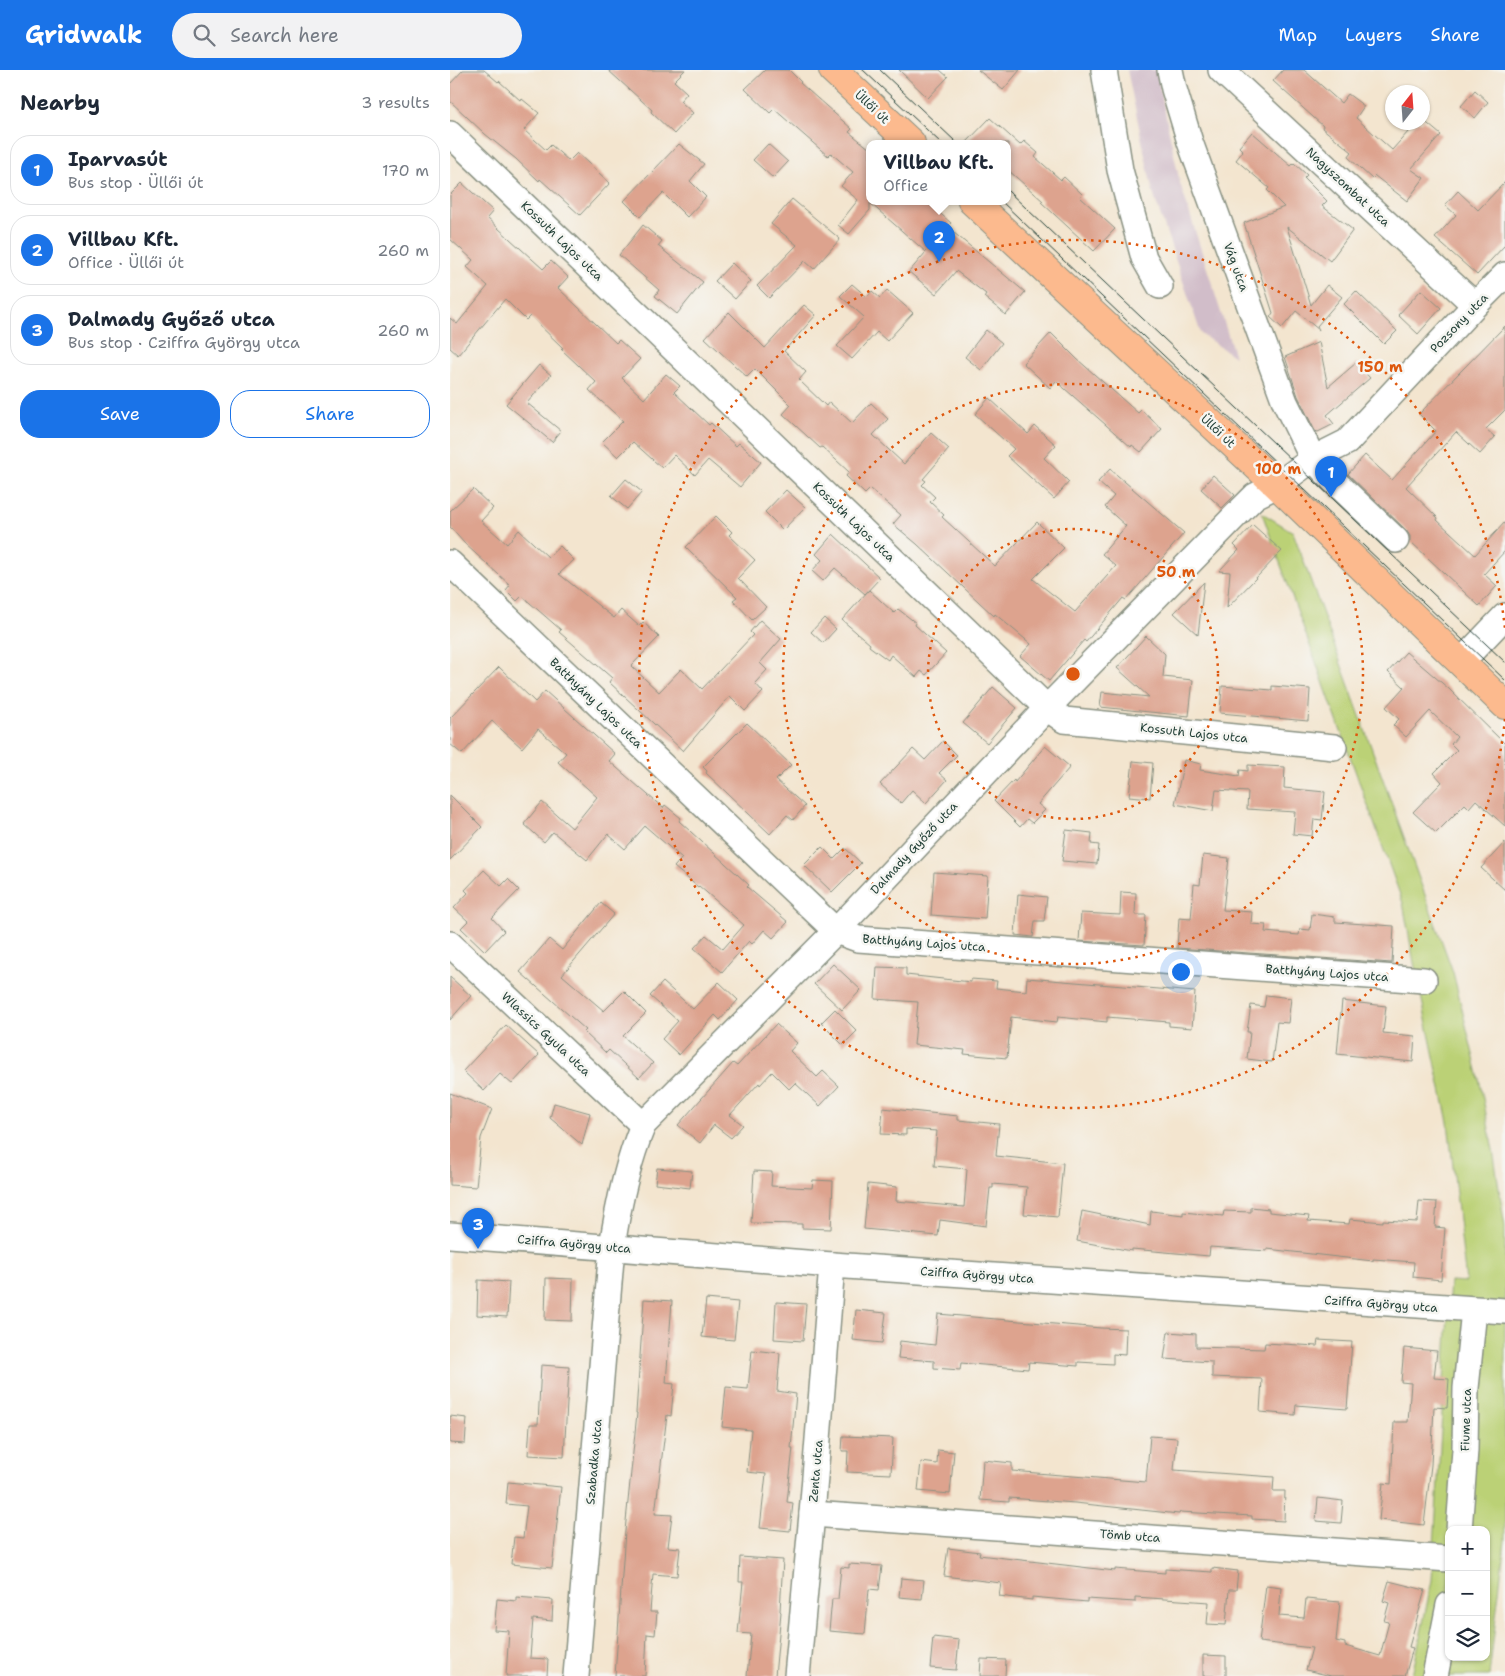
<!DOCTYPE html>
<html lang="en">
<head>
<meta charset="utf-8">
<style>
  :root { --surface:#fff; --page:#f2f2f3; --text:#1f2937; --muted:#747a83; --line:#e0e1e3; --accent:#1a73e8 }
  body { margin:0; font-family:"Shantell Sans",sans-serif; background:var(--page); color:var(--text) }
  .controls { position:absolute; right:15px; bottom:15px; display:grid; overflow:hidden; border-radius:10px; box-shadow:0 1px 4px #0004 }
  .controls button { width:45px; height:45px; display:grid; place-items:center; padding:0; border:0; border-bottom:1px solid var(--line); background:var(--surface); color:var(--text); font:25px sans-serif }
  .compass { position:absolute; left:935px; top:15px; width:45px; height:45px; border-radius:50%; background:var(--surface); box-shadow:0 1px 4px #0004; rotate:17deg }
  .you { position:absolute; left:730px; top:901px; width:18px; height:18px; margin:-12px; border:4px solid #fff; border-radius:50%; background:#1a73e8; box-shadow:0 0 0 8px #1a73e833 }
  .badge { display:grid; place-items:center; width:32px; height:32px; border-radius:50%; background:var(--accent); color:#fff; font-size:16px; font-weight:700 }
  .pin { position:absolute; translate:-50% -41px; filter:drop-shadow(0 1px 2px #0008) }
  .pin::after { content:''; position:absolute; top:26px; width:18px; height:15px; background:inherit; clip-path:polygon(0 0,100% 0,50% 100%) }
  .popup { position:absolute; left:416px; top:70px; width:145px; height:65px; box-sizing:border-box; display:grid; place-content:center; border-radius:10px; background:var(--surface); filter:drop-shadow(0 1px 4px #0005); font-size:16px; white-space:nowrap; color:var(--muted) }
  .popup b { font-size:19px; color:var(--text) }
  .popup::after { content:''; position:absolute; left:50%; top:100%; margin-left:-10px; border:10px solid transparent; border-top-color:var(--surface) }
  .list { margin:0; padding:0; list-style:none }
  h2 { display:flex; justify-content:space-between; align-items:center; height:65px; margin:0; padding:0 20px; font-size:21px }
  h2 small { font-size:16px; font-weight:400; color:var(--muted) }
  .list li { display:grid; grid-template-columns:32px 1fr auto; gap:15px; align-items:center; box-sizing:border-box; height:70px; margin:0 10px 10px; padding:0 10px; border:1px solid var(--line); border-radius:20px }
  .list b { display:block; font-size:19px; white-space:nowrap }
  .list p { margin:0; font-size:16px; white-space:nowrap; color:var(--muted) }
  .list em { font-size:16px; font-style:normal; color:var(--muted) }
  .actions { display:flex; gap:10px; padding:15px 20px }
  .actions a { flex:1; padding:11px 0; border:1px solid var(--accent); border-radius:20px; text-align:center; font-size:18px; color:var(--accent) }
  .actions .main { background:var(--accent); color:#fff }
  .icon { flex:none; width:28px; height:28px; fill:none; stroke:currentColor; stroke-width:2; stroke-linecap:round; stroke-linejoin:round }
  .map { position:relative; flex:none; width:1055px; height:1606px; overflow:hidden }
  header { display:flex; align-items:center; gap:30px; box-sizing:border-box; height:70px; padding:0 25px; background:var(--accent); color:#fff }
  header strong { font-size:24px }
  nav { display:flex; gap:28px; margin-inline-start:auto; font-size:18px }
  .search { width:350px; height:45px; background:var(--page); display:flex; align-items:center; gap:12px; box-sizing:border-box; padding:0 18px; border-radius:28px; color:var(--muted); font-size:19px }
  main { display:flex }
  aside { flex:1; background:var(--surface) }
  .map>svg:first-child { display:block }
</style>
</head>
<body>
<header>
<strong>Gridwalk</strong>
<div class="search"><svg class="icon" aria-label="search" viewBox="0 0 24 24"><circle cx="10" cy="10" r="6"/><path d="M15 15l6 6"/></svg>Search here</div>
<nav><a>Map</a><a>Layers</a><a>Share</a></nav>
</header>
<main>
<aside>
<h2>Nearby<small>3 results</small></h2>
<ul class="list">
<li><span class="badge">1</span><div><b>Iparvasút</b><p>Bus stop · Üllői út</p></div><em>170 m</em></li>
<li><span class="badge">2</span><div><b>Villbau Kft.</b><p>Office · Üllői út</p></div><em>260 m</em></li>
<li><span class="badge">3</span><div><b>Dalmady Győző utca</b><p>Bus stop · Cziffra György utca</p></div><em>260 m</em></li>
</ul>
<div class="actions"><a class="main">Save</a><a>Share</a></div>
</aside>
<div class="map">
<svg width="1055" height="1606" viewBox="0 0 1055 1606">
  <rect width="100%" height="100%" fill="#f6f6f2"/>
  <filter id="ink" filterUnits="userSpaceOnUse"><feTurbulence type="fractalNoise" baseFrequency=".02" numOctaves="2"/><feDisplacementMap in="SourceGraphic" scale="10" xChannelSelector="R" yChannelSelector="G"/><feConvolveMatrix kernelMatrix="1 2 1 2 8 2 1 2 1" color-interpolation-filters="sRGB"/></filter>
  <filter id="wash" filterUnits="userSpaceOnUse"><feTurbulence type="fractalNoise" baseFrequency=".0096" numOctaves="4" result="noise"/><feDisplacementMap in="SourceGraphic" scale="20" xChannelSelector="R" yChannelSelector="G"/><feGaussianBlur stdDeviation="1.12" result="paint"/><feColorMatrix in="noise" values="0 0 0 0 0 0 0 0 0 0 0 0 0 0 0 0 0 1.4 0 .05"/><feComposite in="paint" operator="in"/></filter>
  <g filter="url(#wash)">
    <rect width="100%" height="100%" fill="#f3e5cf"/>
    <path fill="#d1bdc9" d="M677,0H706L730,113L785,287L751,264L703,123Z"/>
    <path fill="#bbd176" stroke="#6d8755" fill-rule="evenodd" d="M812,443L843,462L1003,902L1030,1013L1043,1080L1055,1157V1470L1039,1606H962L982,1510L1000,1211L1016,1212L998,1052L964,893L953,833ZM999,1460H1036V1587H999Z"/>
    <g id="blocks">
      <g fill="#dda38e">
        <path d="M13,0H34L48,12L49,11L71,31L72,29L89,43L74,60L96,80L101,75L119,91L127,83L160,113L130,145L90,109L89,111L66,89L35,64L0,31V14Z"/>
        <path d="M158,0H235L224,11L237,23L230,31L243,43L224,64L201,42L202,40Z"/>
        <path d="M315,0H339L351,12L350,13L402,59L399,62L420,79V131H476L501,153L497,157L575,222L556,245L534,227L536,224L506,201L486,224L459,202L476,182L420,133V140L399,164L388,155L408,130L391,116L403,102L381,83L378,86L324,39L320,43L295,19Z"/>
        <path d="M449,0H490L498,7L478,28Z"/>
        <path d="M528,0H570L553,20Z"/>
        <path d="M833,0H854L891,33L898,24L914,36L906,48L942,80L967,52H972V49L991,65L961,99L974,108L957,131L925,106L922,109L898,87L902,82L872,58L873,56L823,11Z"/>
        <path d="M1025,20L1038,32L1025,48L1011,36Z"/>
        <path d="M540,48L570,75L574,71L588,83L585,87L611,110L614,107L632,124L630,127L665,159L644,181L591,132L593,131L558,100V73H516Z"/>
        <path d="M802,62L841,96L844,93L857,105L854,108L877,131L872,136L903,160L880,191L837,157L861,235L877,215L892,227L867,256L869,260L846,241L832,258L820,247L823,243L794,153L834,137L817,120L819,118L786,90L793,81L789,77Z"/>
        <path d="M229,74L254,94L240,111L256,127L237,147L213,123L190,147L174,131Z"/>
        <path d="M318,74L338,92L323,108L303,90Z"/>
        <path d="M1055,112V175L1027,205L985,168L1006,145L995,135L1008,121L1028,140Z"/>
        <path d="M12,113L43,141L37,148L93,199L101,191L118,207L108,218L166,273L169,270L190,289L172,308L194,329L216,304L230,316L224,322L259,355L261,353L286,376L289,373L311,392L290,417L258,390L245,405L224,385L212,398L183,372L168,387L152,372L173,351L139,320L146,312L111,279L113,278L80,246L76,250L55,229L8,285L0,278V248L7,254L38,216L17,197L23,190L0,169V125Z"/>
        <path d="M342,129L390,169L364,199L355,191L319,228L307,216L347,175L321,154Z"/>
        <path d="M193,155L212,171L208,176L253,212L227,244L205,226L209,220L169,185Z"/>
        <path d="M282,193L301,211L285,229L265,211Z"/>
        <path d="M402,214L417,227L422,221L430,228L437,220L463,243L437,271L427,262L402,289L387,276L414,247L390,226Z"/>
        <path d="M971,220L991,238L968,264L948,245Z"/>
        <path d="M906,221L947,261L934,274L894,234Z"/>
        <path d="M354,235L366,245L334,281L356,302L349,310L376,336L379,332L402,353L421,333L438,349L423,365L454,394L481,363L499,379L473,409L476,411L472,415L485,427L480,432L494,445L492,447L545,496L587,452L614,478L583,509L625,542L666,496L652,484L676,456L655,437L664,426L648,412L660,399L734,463L676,530L673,528L636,572L634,570L599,611L570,586L581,574L545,544L544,546L467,474L443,454L451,445L420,419L415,424L396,406L399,402L372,377L370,378L333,344L341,335L305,299L297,307L255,268L279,242L315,278Z"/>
        <path d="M1055,256V340L1036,359L1045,367L1030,384L1006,362L956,417L988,448L987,450L1025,485L1055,452V481L1034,504L1047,516L1029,536L960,471V466L956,460L898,404L915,385L942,410L986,361L969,344Z"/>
        <path d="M536,260L552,273L531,300L515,287Z"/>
        <path d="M601,263L627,289L688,343L691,340L712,359L691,382L682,375L681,377L606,311L600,318L573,293Z"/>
        <path d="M869,272L878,317L906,293L920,308L877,345L884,354L868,362L865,361L848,326L835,287Z"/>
        <path d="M89,295L101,305L77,333L111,361L102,372L56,334Z"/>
        <path d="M539,328L578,364L585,356L606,375L594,388L619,412L604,429L557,386L564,379L525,344Z"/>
        <path d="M763,405L785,425L772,438L751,419Z"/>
        <path d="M176,409L192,422L177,439L161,426Z"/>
        <path d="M23,419L43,438L31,451L57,474L69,460L98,487L110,476L124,490L109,504L164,548L171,540L189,556L193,552L209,567L181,596L209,622L231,599L252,619L303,565L300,562L310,550L331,569L310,593L317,600L305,613L313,622L295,641L280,626L233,681L159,612L162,608L109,562L111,560L72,526L67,531L56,520L60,515L14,473L0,457V441Z"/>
        <path d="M336,420L355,437L333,460L315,442Z"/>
        <path d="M266,446L282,462L279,465L305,490L288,508L316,537L302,550L283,530L287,527L236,477Z"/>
        <path d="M803,455L832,481L777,538L780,502L769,501L789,480L784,475Z"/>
        <path d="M383,464L430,508L415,524L385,498L373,511L362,501L372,490L366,484Z"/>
        <path d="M754,512L748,565L724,543Z"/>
        <path d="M419,520L444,543L448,539L466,553L465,555L496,583L476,605L471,601L466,607L441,585L438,590L419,576L420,574L392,550Z"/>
        <path d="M374,548L386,559L373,573L361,562Z"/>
        <path d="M696,566L715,584L713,607L743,610L739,646L650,637L652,622L699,627L667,598Z"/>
        <path d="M956,582L999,619L1055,674V756L1026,730L1019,738L1015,734L986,763L963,742L992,712L984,703L1007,680L1001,674L1007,667L980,641L956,667L943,655L949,649L936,637L954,617L938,602Z"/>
        <path d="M49,597L85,632L95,621L124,647L165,684L159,691L213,738L215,735L231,748L229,751L299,815L297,817L338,852L323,868L314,860L302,874L299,871L272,902L244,878L256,865L273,879L294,855L249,816L248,817L224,797L232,788L195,756L175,779L158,764L137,790L103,762L94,772L74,754L92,732L122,758L147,727L108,692L116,683L88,659L72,678L42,651L12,684L0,674V648Z"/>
        <path d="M772,616L822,620V616L860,619L858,651L770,643Z"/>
        <path d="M543,617L567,638L537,673L513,653Z"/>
        <path d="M297,653L341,695L326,710L355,736L343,750L337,745L320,764L256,703L257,701L253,697Z"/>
        <path d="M493,671L507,685L489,703L497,710L476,733L462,720L451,733L430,714L463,679L475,690Z"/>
        <path d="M595,676L620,697L588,734L595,740L582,753L577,749L570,757L544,731L564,710L565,712Z"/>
        <path d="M734,690L751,694L750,700L789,706L790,700L798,701V695L835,697L834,718L875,722L872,750L864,749L862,766L843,764L845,742L797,739L798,722L766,720L763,741L725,734Z"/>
        <path d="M683,691L703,693L700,728L679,726Z"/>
        <path d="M0,725L32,757L0,790Z"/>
        <path d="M616,760L642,763L641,774L649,775L647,794L612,791Z"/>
        <path d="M1055,772V820L1031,798Z"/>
        <path d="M372,777L384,789L395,778L411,793L382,822L354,795Z"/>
        <path d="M753,785L779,788L773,840L802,842L801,854L816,855L815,862L849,865L850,859L860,860L862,844L885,847V852L944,856L942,893L727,878L729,848L741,849L744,814L750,815Z"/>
        <path d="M34,800L51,816L58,809L69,820L42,848L54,861L35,881L11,858L18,851L4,838L18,823L15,820Z"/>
        <path d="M484,802L538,806L535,849L481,845Z"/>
        <path d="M671,822L686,823L685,845H696L694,875L629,871L631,843L670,845Z"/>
        <path d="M568,824L597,827L594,851H585L583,867L565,865Z"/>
        <path d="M151,833L164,844L112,905L154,941L174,921L196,943L173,966L203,993L189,1008L159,980L156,983L134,962L136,960L70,902L99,869L112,880Z"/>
        <path d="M383,894L411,920L392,940L364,914Z"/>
        <path d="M427,897L456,898V905L521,912V909L547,911L546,918L576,921L577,908L745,922L742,958L719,956V952L657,947V952L608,947L607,952L561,947L557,988L514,984L515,980L464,975L468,932L425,929Z"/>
        <path d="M0,907L21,926L0,950Z"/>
        <path d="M213,912L243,939L269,912L288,930L270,950L265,945L229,985L212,969L228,951L200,926Z"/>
        <path d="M816,925L841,928L838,953L827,952L822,992L797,989L800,962H797L801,935L814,937Z"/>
        <path d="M892,931L936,936L933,963L965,966L963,992L887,984Z"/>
        <path d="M385,939L407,961L393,975L371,953Z"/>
        <path d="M326,954L347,973L340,981L367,1007L373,1001L389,1016L370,1036L345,1013L339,1019L322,1002L310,1015L309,1013L280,1045L293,1055L281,1068L264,1055L250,1073L228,1055L283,993L287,996Z"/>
        <path d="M56,955L89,985L62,1014L50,1004L34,1021L13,1001Z"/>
        <path d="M0,1023L42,1039L31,1068L26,1117L0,1115Z"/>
        <path d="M104,1033L140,1043L132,1075L100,1048Z"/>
        <path d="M433,1038L508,1046V1050L549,1054L546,1086L613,1093L608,1147L574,1144L577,1117L543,1114V1118H540L536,1156L490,1150L488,1166L414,1159L418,1114L447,1117L446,1131L514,1137L517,1099L484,1096L487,1061L456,1059V1065L431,1064Z"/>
        <path d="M207,1098L242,1101L240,1118L205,1114Z"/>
        <path d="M304,1101L322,1102L321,1116L362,1118L363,1110L383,1111L381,1159L352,1158V1154L301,1153Z"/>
        <path d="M969,1131L987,1132L985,1157L995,1158L991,1210L963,1207L964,1192L923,1189V1191L817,1179V1181L760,1177L759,1186L682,1179V1181L627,1171L632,1141L700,1155L701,1141L733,1145V1142L773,1146L774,1141L801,1142V1137L819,1139V1142L859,1146L858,1151L899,1154L900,1149L933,1152V1150L967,1152Z"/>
        <path d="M96,1208L123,1209L122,1251L95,1250Z"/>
        <path d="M28,1210L59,1212L57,1247L27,1245Z"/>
        <path d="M194,1229L222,1231L216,1313L224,1314L221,1346L217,1345L205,1444L222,1445L218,1477L230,1478L227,1506L203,1504L200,1542H207L205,1565L197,1564L195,1606H165L175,1461L187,1343H186Z"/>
        <path d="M256,1229L288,1232L284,1270L252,1267Z"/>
        <path d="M326,1232L356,1234L353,1271L324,1269Z"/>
        <path d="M406,1240L436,1243L432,1273L403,1270Z"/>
        <path d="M488,1244L651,1258L676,1259L675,1285L663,1284V1294L628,1292V1296L579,1292L578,1299L511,1293L510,1300L484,1298V1291L448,1288L450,1271L485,1275Z"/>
        <path d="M718,1262L746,1264V1277L814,1279L815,1273L867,1276L868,1270L902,1272L897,1339L846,1335L845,1345L810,1342L812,1309L762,1307V1292L714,1289Z"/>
        <path d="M954,1278L987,1281L984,1308L999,1309L997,1338L984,1337L981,1395L974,1455L929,1450L933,1413L941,1414L944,1352H958L961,1313L951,1312Z"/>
        <path d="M302,1280L330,1283L327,1321L346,1324L341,1378H343L337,1432L343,1433L340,1461L310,1458L316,1404L297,1402L301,1360L272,1357L276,1317L298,1319Z"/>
        <path d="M91,1295L119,1297L114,1387L78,1385L80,1354H88Z"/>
        <path d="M0,1346L17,1348L15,1374L0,1373Z"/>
        <path d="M393,1366L443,1368L441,1404L397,1402L398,1381H392Z"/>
        <path d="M700,1366L727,1368L724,1400L824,1407L823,1421H835L834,1451L802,1449V1446L730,1442L729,1444L625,1433L559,1428V1432L530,1430L533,1390L562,1393V1401L696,1412Z"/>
        <path d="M488,1380L504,1382L500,1424L468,1421L471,1392L487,1394Z"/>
        <path d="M58,1412L111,1417L102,1498L61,1494L64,1467L73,1468L77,1436L56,1434Z"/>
        <path d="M868,1428L893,1431L891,1453L866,1451Z"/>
        <path d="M498,1478L530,1482L529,1485L665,1501V1499L715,1503V1499L762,1502V1498L788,1501L786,1520H779L776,1555L757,1554L759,1532L685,1527V1532L637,1529V1532L582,1527V1530L549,1526L551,1513L494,1506Z"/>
        <path d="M290,1487L333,1490L330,1541L331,1542L325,1606H297L301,1564L288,1563L293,1512H289Z"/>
        <path d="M399,1494L432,1496L429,1520L419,1519L415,1564L379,1561L382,1529H388L391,1497L399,1498Z"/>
        <path d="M451,1508L474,1510L472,1529L449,1527Z"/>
        <path d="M939,1511L975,1520L959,1577L963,1578L955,1606H881L856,1600L862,1578L809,1572L816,1515L831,1517L829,1546L854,1548L856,1529L890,1532L886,1571L895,1573V1576L930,1586L939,1552L934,1551L939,1533L933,1531Z"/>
        <path d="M66,1527L103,1530L102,1551L83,1549L80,1588L98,1589L97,1606H56L59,1561L44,1560L47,1529L66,1531Z"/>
        <path d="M483,1567L509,1570L506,1600L480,1598Z"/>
        <path d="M753,1585L776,1586V1606H753Z"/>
        <path d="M531,1589L556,1590L555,1606H530Z"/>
      </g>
    </g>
  </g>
  <g filter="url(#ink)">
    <use href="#blocks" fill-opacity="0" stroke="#899182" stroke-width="1"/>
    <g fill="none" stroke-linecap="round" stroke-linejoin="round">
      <g stroke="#899182" stroke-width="28">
        <g id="minor">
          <path d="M654,0L670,100L694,188L710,216"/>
          <path d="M720,0L724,19L740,72L835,332L863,389L882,409L946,470"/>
          <path d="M771,0L1025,235"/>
          <path d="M0,64L597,638L614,650L884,677"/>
          <path d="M0,493L386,861L408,869L974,910"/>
          <path d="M1011,592L1055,546"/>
          <path d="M0,874L193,1055"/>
          <path d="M0,1165L382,1195L1055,1241"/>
          <path d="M362,1444L999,1489"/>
          <path d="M1009,1460L1015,1380L1016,1318L1024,1240"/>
          <path d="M126,1606L162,1177C168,1136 177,1094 193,1055L386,861L597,638L793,438L805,426L827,415L863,389L897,372L1025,235L1055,205"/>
          <path d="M347,1606L362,1444L382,1195"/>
          <path d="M985,1606L999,1535"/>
        </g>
      </g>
      <g stroke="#899182" stroke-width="30">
        <g id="major">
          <path d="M383,0L461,73"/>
          <path d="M522,131L827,415L1055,635"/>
        </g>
      </g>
      <use href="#minor" stroke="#fff" stroke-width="25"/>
      <use href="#major" stroke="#fcba8e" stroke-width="28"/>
      <g stroke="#1f3d34" stroke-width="1">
        <path d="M413,0L491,73"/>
        <path d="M430,0L507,73"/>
        <path d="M558,121L1055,592"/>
        <path d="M551,131L1055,610"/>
      </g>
    </g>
  </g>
  <g fill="none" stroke="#de580e" stroke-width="2.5" stroke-dasharray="2.5 5">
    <circle cx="623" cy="604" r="145"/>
    <circle cx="623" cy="604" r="290"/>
    <path d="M1055 649A434 434 0 1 1 1055 559"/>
  </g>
  <g text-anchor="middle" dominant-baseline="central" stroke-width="5" stroke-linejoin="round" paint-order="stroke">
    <g font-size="12" fill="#1f3d34" stroke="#f6f6f2">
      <text transform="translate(422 37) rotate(43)">Üllői út</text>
      <text transform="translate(898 117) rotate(43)">Nagyszombat utca</text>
      <text transform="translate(112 171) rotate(44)">Kossuth Lajos utca</text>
      <text transform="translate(786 197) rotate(70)">Vág utca</text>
      <text transform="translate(1009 253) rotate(-46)">Pozsony utca</text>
      <text transform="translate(768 361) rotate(43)">Üllői út</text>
      <text transform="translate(404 452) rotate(44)">Kossuth Lajos utca</text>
      <text transform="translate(146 633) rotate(44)">Batthyány Lajos utca</text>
      <text transform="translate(744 663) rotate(6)">Kossuth Lajos utca</text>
      <text transform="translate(464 778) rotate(-47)">Dalmady Győző utca</text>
      <text transform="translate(474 873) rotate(4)">Batthyány Lajos utca</text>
      <text transform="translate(877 903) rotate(4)">Batthyány Lajos utca</text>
      <text transform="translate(96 964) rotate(43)">Wlassics Gyula utca</text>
      <text transform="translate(124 1174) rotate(5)">Cziffra György utca</text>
      <text transform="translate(527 1205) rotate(4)">Cziffra György utca</text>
      <text transform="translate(931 1234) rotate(4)">Cziffra György utca</text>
      <text transform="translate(1016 1350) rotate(-88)">Fiume utca</text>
      <text transform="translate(144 1392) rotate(-85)">Szabadka utca</text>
      <text transform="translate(366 1401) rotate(-85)">Zenta utca</text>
      <text transform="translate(680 1466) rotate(4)">Tömb utca</text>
    </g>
  </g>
  <circle cx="623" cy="604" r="8" fill="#de580e" stroke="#f6f6f2" stroke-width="2.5"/>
  <g font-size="15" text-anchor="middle" font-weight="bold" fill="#de580e" stroke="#f6f6f2" stroke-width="5" stroke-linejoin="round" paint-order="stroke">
    <text x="930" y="302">150 m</text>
    <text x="828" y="404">100 m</text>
    <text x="726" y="507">50 m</text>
  </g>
</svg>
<div class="controls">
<button>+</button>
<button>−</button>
<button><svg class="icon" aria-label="layers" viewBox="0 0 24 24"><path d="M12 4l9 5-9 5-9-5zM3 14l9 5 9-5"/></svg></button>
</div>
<svg class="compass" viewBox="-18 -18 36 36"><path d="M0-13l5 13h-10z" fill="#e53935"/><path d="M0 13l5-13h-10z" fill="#747a83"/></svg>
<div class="you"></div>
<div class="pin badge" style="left:881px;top:427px">1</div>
<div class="pin badge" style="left:489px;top:192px">2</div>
<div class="popup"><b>Villbau Kft.</b>Office</div>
<div class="pin badge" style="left:28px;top:1179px">3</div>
</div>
</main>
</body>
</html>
